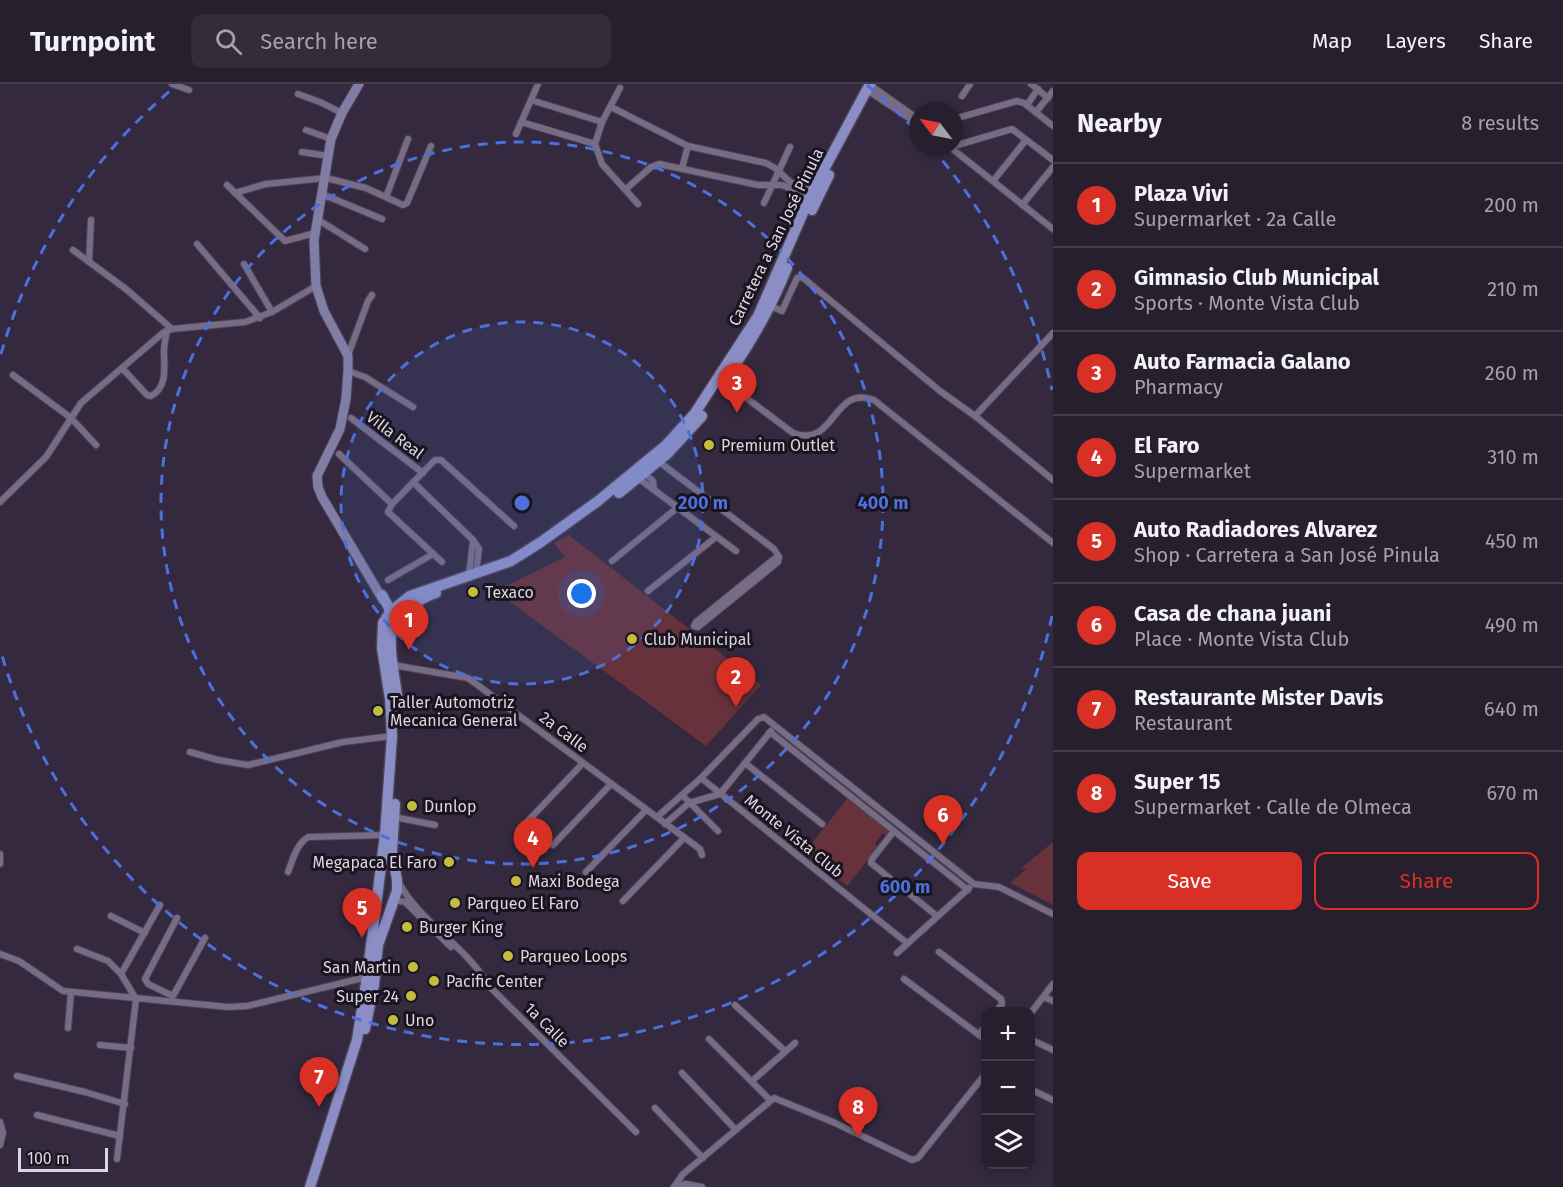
<!DOCTYPE html>
<html lang="en">
<head>
<meta charset="utf-8">
<style>
  :root { --surface:#271f2e; --page:#332c3a; --text:#f1f3f6; --muted:#a4a2aa; --line:#433d4a; --accent:#d93025 }
  body { margin:0; font-family:"Fira Sans",sans-serif; background:var(--page); color:var(--text) }
  .controls { position:absolute; right:18px; bottom:18px; display:grid; overflow:hidden; border-radius:12px; box-shadow:0 3px 9px #0003 }
  .controls button { width:54px; height:54px; display:grid; place-items:center; padding:0; border:0; border-bottom:2px solid var(--line); background:var(--surface); color:var(--text); font:30px sans-serif }
  .compass { position:absolute; left:909px; top:18px; width:54px; height:54px; border-radius:50%; background:var(--surface); box-shadow:0 3px 9px #0003; rotate:302deg }
  .scale { position:absolute; left:18px; bottom:15px; width:90px; box-sizing:border-box; padding-left:6px; border:3px solid #dcd6e4; border-top:0; font-size:16px; line-height:21px; white-space:nowrap; color:#dcd6e4; -webkit-text-stroke:4px #19141e; paint-order:stroke }
  .you { position:absolute; left:582px; top:510px; width:21px; height:21px; margin:-15px; border:4px solid #fff; border-radius:50%; background:#1a73e8; box-shadow:0 0 0 9px #1a73e833 }
  .badge { display:grid; place-items:center; width:39px; height:39px; border-radius:50%; background:var(--accent); color:#fff; font-size:20px; font-weight:700 }
  .pin { position:absolute; translate:-50% -50px; filter:drop-shadow(0 2px 3px #0008) }
  .pin::after { content:''; position:absolute; top:32px; width:21px; height:18px; background:inherit; clip-path:polygon(0 0,100% 0,50% 100%) }
  .list { margin:0; padding:0; list-style:none }
  h2 { display:flex; justify-content:space-between; align-items:center; height:78px; margin:0; padding:0 24px; font-size:26px }
  h2 small { font-size:20px; font-weight:400; color:var(--muted) }
  .list li { display:grid; grid-template-columns:39px 1fr auto; gap:18px; align-items:center; box-sizing:border-box; height:84px; padding:0 24px; border-top:2px solid var(--line) }
  .list b { display:block; font-size:22px; white-space:nowrap }
  .list p { margin:0; font-size:20px; white-space:nowrap; color:var(--muted) }
  .list em { font-size:20px; font-style:normal; color:var(--muted) }
  .actions { display:flex; gap:12px; padding:18px 24px }
  .actions a { flex:1; padding:14px 0; border:2px solid var(--accent); border-radius:12px; text-align:center; font-size:21px; color:var(--accent) }
  .actions .main { background:var(--accent); color:#fff }
  .icon { flex:none; width:33px; height:33px; fill:none; stroke:currentColor; stroke-width:2; stroke-linecap:round; stroke-linejoin:round }
  .map { position:relative; flex:none; width:1053px; height:1103px; overflow:hidden }
  header { display:flex; align-items:center; gap:36px; box-sizing:border-box; height:84px; padding:0 30px; background:var(--surface); border-bottom:2px solid var(--line) }
  header strong { font-size:28px }
  nav { display:flex; gap:33px; margin-inline-start:auto; font-size:21px }
  .search { width:420px; height:54px; background:var(--page); display:flex; align-items:center; gap:15px; box-sizing:border-box; padding:0 21px; border-radius:12px; color:var(--muted); font-size:22px }
  main { display:flex }
  aside { flex:1; background:var(--surface) }
  .map>svg:first-child { display:block }
</style>
</head>
<body>
<header>
<strong>Turnpoint</strong>
<div class="search"><svg class="icon" aria-label="search" viewBox="0 0 24 24"><circle cx="10" cy="10" r="6"/><path d="M15 15l6 6"/></svg>Search here</div>
<nav><a>Map</a><a>Layers</a><a>Share</a></nav>
</header>
<main>
<div class="map">
<svg width="1053" height="1103" viewBox="0 0 1053 1103">
  <rect width="100%" height="100%" fill="#34293e"/>
  <g fill="#67323b">
    <path d="M569,451L761,601L706,662L495,507L565,473L554,459Z"/>
    <path d="M850,711L892,744L886,752L883,749L875,759L878,763L847,802L838,795L841,790L830,781L827,785L805,768Z"/>
    <path d="M1053,758V821L1010,799L1027,784L1020,785Z"/>
  </g>
  <g fill="none" stroke-linecap="round" stroke-linejoin="round">
    <g stroke="#4d4457" stroke-width="8">
      <g id="street">
        <path d="M172,0L189,6"/>
        <path d="M1031,0L1048,14"/>
        <path d="M870,1L918,35"/>
        <path d="M620,4L602,38L595,60L602,80L638,120"/>
        <path d="M867,6L918,40"/>
        <path d="M298,10L320,18L342,29"/>
        <path d="M962,12L970,0"/>
        <path d="M531,16L602,38"/>
        <path d="M1027,21L1038,5"/>
        <path d="M611,23L688,62L766,79L775,84L790,98L813,106"/>
        <path d="M1036,28L1053,7"/>
        <path d="M954,35L1017,17L1024,19L1053,42"/>
        <path d="M521,38L595,60"/>
        <path d="M306,46L331,55"/>
        <path d="M516,50L538,0"/>
        <path d="M954,62L1012,45L1053,76"/>
        <path d="M950,63L1053,145"/>
        <path d="M302,68L328,72"/>
        <path d="M682,84L688,62"/>
        <path d="M993,97L1026,56"/>
        <path d="M227,101L285,157L315,149"/>
        <path d="M626,105L651,83L659,80L758,101H782L810,113"/>
        <path d="M235,109L266,100L326,94L366,104L403,121L407,119L431,62"/>
        <path d="M322,110L382,135"/>
        <path d="M386,113L408,55"/>
        <path d="M764,119L790,63"/>
        <path d="M1022,121L1053,83"/>
        <path d="M317,135L365,165"/>
        <path d="M197,160L260,234"/>
        <path d="M73,166L126,205L172,245"/>
        <path d="M89,178L91,136"/>
        <path d="M244,180L272,228"/>
        <path d="M771,222L782,227L797,194L802,193L940,307L975,332L1053,396"/>
        <path d="M348,271L368,217L372,211"/>
        <path d="M122,284L147,311L151,312C168,303 164,283 164,267C164,260 166,253 167,247"/>
        <path d="M348,287L365,293L413,323"/>
        <path d="M13,291L71,334L96,361"/>
        <path d="M725,298L793,349C836,365 832,300 874,316L1053,459"/>
        <path d="M975,332L1053,249"/>
        <path d="M351,334L423,389"/>
        <path d="M339,370L392,420"/>
        <path d="M658,377L774,465L779,473"/>
        <path d="M644,389L653,397L654,406"/>
        <path d="M638,394L736,467"/>
        <path d="M413,398L473,456L479,465L476,489"/>
        <path d="M0,418L46,373L81,319L164,248L172,245L245,238L272,228L316,202"/>
        <path d="M779,473L778,478L698,543L694,542L696,538L774,475Z"/>
        <path d="M612,477L677,424"/>
        <path d="M442,478L388,428L392,420L435,376H441L514,442"/>
        <path d="M469,491L473,457"/>
        <path d="M388,496L433,470"/>
        <path d="M648,507L716,453"/>
        <path d="M393,581L468,594L700,765L702,771"/>
        <path d="M770,648L968,806"/>
        <path d="M190,668L218,676L248,681L343,658L392,652"/>
        <path d="M745,679L822,740"/>
        <path d="M701,694L907,859"/>
        <path d="M682,711L718,747"/>
        <path d="M394,733L435,741"/>
        <path d="M657,733L701,694L758,635L764,633L974,800L999,803L1053,830"/>
        <path d="M526,739L583,679"/>
        <path d="M665,740L689,719L720,710L771,647"/>
        <path d="M894,747L872,775L871,779L937,832"/>
        <path d="M553,761L611,700"/>
        <path d="M0,770V780"/>
        <path d="M288,788C293,775 296,761 308,753L385,751"/>
        <path d="M586,788L646,726"/>
        <path d="M399,799C420,838 466,862 489,902L636,1048"/>
        <path d="M394,816L405,818L451,863"/>
        <path d="M623,817L684,754"/>
        <path d="M111,832L145,849"/>
        <path d="M177,834L145,895L148,900L173,912L205,854"/>
        <path d="M77,865L108,877L121,890L136,915L117,1075"/>
        <path d="M939,868L1001,915L1002,920L996,928"/>
        <path d="M897,869L969,804"/>
        <path d="M0,870L19,877L63,907L228,923L247,922L367,893"/>
        <path d="M121,890L160,821"/>
        <path d="M904,895L986,956"/>
        <path d="M1044,913L1053,917"/>
        <path d="M735,921L785,967"/>
        <path d="M1030,930L1053,900"/>
        <path d="M68,944L71,908"/>
        <path d="M979,951L986,941"/>
        <path d="M709,955L770,1016"/>
        <path d="M1030,955L1053,966"/>
        <path d="M100,961L131,964"/>
        <path d="M682,989L736,1046"/>
        <path d="M17,992L85,1008L125,1020"/>
        <path d="M752,997L795,959"/>
        <path d="M1030,1005L1053,1016"/>
        <path d="M655,1024L703,1074"/>
        <path d="M37,1031L120,1052"/>
        <path d="M0,1038L3,1049L0,1061"/>
        <path d="M674,1103L683,1090L774,1014L833,1038L912,1076L918,1074L986,989"/>
        <path d="M674,1103L686,1100L702,1103"/>
      </g>
    </g>
    <g stroke="#4d4457" stroke-width="11">
      <path id="secondary" d="M359,0L342,29L331,55L314,156L316,202L324,227L348,272V287L346,315L340,345L317,392L318,403L322,413L383,516"/>
    </g>
    <g stroke="#4d4457" stroke-width="13">
      <g id="primary">
        <path d="M812,126L829,91"/>
        <path d="M735,281C756,250 773,219 787,184"/>
        <path d="M619,409L667,370L702,332"/>
        <path d="M382,511L388,522L391,531"/>
        <path d="M397,611C395,593 386,556 394,540C398,532 405,527 411,523C419,516 426,512 436,509"/>
        <path d="M365,945L374,901L378,861L397,807V796L392,767L395,720"/>
        <path d="M310,1103L357,956L367,893L385,751L392,652L390,615L382,564L383,539L391,527L410,512L511,477L541,458L598,417L666,361L695,329L758,232L813,106L870,0"/>
      </g>
    </g>
    <use href="#street" stroke="#786c85" stroke-width="6"/>
    <use href="#secondary" stroke="#817da5" stroke-width="9"/>
    <use href="#primary" stroke="#8b8ec5" stroke-width="10"/>
  </g>
  <circle cx="522" cy="419" r="181" fill="#4d70db" fill-opacity=".12"/>
  <g fill="none" stroke="#4d70db" stroke-width="3" stroke-dasharray="10 8">
    <circle cx="522" cy="419" r="181"/>
    <circle cx="522" cy="419" r="361"/>
    <path d="M1052 532A542 542 0 0 1 1 568M1 270A542 542 0 0 1 177 1M867 1A542 542 0 0 1 915 46M931 63A542 542 0 0 1 1052 306"/>
  </g>
  <g fill="#c4bc3e" stroke="#19141e" stroke-width="2">
    <circle cx="709" cy="361" r="6"/>
    <circle cx="473" cy="508" r="6"/>
    <circle cx="632" cy="555" r="6"/>
    <circle cx="378" cy="627" r="6"/>
    <circle cx="412" cy="722" r="6"/>
    <circle cx="449" cy="778" r="6"/>
    <circle cx="516" cy="797" r="6"/>
    <circle cx="455" cy="819" r="6"/>
    <circle cx="407" cy="843" r="6"/>
    <circle cx="508" cy="872" r="6"/>
    <circle cx="413" cy="883" r="6"/>
    <circle cx="434" cy="897" r="6"/>
    <circle cx="411" cy="912" r="6"/>
    <circle cx="393" cy="936" r="6"/>
  </g>
  <g text-anchor="middle" dominant-baseline="central" stroke-width="6" stroke-linejoin="round" paint-order="stroke">
    <g font-size="16" fill="#dcd6e4" stroke="#19141e">
      <text transform="translate(776 153) rotate(-64)">Carretera a San José Pinula</text>
      <text transform="translate(395 351) rotate(37)">Villa Real</text>
      <text transform="translate(564 648) rotate(37)">2a Calle</text>
      <text transform="translate(794 752) rotate(39)">Monte Vista Club</text>
      <text transform="translate(547 941) rotate(45)">1a Calle</text>
    </g>
    <g font-size="16" fill="#dcd6e4" stroke="#19141e" text-anchor="start">
      <text x="721" y="361">Premium Outlet</text>
      <text x="485" y="508">Texaco</text>
      <text x="644" y="555">Club Municipal</text>
      <text x="390" y="618">Taller Automotriz<tspan x="390" dy="18">Mecanica General</tspan></text>
      <text x="424" y="722">Dunlop</text>
      <text x="437" y="778" text-anchor="end">Megapaca El Faro</text>
      <text x="528" y="797">Maxi Bodega</text>
      <text x="467" y="819">Parqueo El Faro</text>
      <text x="419" y="843">Burger King</text>
      <text x="520" y="872">Parqueo Loops</text>
      <text x="401" y="883" text-anchor="end">San Martin</text>
      <text x="446" y="897">Pacific Center</text>
      <text x="399" y="912" text-anchor="end">Super 24</text>
      <text x="405" y="936">Uno</text>
    </g>
  </g>
  <circle cx="522" cy="419" r="9" fill="#4d70db" stroke="#19141e" stroke-width="3"/>
  <g font-size="18" text-anchor="middle" font-weight="bold" fill="#4d70db" stroke="#19141e" stroke-width="6" stroke-linejoin="round" paint-order="stroke">
    <text x="703" y="425">200 m</text>
    <text x="883" y="425">400 m</text>
    <text x="905" y="809">600 m</text>
  </g>
</svg>
<div class="controls">
<button>+</button>
<button>−</button>
<button><svg class="icon" aria-label="layers" viewBox="0 0 24 24"><path d="M12 4l9 5-9 5-9-5zM3 14l9 5 9-5"/></svg></button>
</div>
<svg class="compass" viewBox="-18 -18 36 36"><path d="M0-13l5 13h-10z" fill="#e53935"/><path d="M0 13l5-13h-10z" fill="#a4a2aa"/></svg>
<div class="scale">100 m</div>
<div class="you"></div>
<div class="pin badge" style="left:409px;top:566px">1</div>
<div class="pin badge" style="left:736px;top:623px">2</div>
<div class="pin badge" style="left:737px;top:329px">3</div>
<div class="pin badge" style="left:533px;top:784px">4</div>
<div class="pin badge" style="left:362px;top:854px">5</div>
<div class="pin badge" style="left:943px;top:761px">6</div>
<div class="pin badge" style="left:319px;top:1023px">7</div>
<div class="pin badge" style="left:858px;top:1053px">8</div>
</div>
<aside>
<h2>Nearby<small>8 results</small></h2>
<ul class="list">
<li><span class="badge">1</span><div><b>Plaza Vivi</b><p>Supermarket · 2a Calle</p></div><em>200 m</em></li>
<li><span class="badge">2</span><div><b>Gimnasio Club Municipal</b><p>Sports · Monte Vista Club</p></div><em>210 m</em></li>
<li><span class="badge">3</span><div><b>Auto Farmacia Galano</b><p>Pharmacy</p></div><em>260 m</em></li>
<li><span class="badge">4</span><div><b>El Faro</b><p>Supermarket</p></div><em>310 m</em></li>
<li><span class="badge">5</span><div><b>Auto Radiadores Alvarez</b><p>Shop · Carretera a San José Pinula</p></div><em>450 m</em></li>
<li><span class="badge">6</span><div><b>Casa de chana juani</b><p>Place · Monte Vista Club</p></div><em>490 m</em></li>
<li><span class="badge">7</span><div><b>Restaurante Mister Davis</b><p>Restaurant</p></div><em>640 m</em></li>
<li><span class="badge">8</span><div><b>Super 15</b><p>Supermarket · Calle de Olmeca</p></div><em>670 m</em></li>
</ul>
<div class="actions"><a class="main">Save</a><a>Share</a></div>
</aside>
</main>
</body>
</html>
